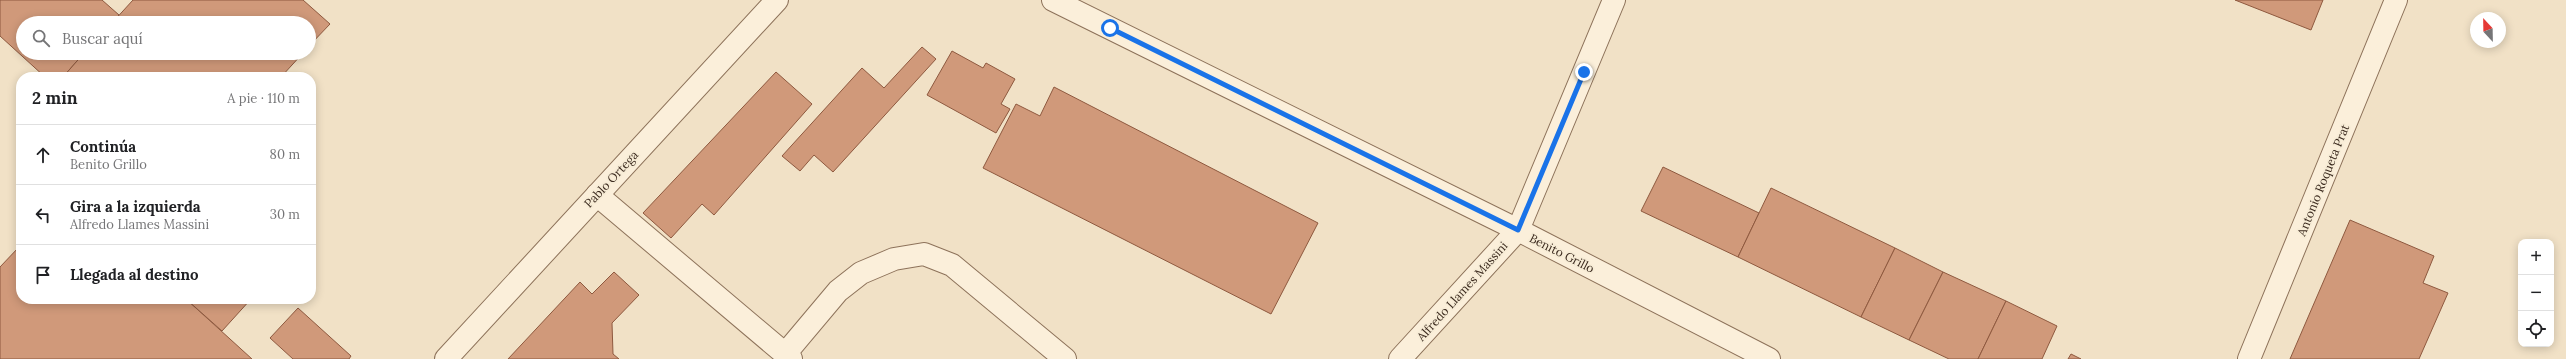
<!DOCTYPE html>
<html lang="es">
<head>
<meta charset="utf-8">
<style>
  :root { --surface:#fff; --page:#f6f6f6; --text:#202124; --muted:#757577; --line:#e0e0e0 }
  body { margin:0; font-family:Lora,serif; background:var(--page); color:var(--text) }
  .controls { position:absolute; right:12px; bottom:12px; display:grid; overflow:hidden; border-radius:8px; box-shadow:0 2px 10px #0003 }
  .controls button { width:36px; height:36px; display:grid; place-items:center; padding:0; border:0; border-bottom:1px solid var(--line); background:var(--surface); color:var(--text); font:20px sans-serif }
  .compass { position:absolute; left:2470px; top:12px; width:36px; height:36px; border-radius:50%; background:var(--surface); box-shadow:0 2px 10px #0003; rotate:338deg }
  .stop { position:absolute; width:12px; height:12px; margin:-9px; border:3px solid #1a73e8; border-radius:50%; background:#fff }
  .stop.end { background:#1a73e8; border-color:#fff; box-shadow:0 1px 4px #0008 }
  .list { margin:0; padding:0; list-style:none }
  h2 { display:flex; justify-content:space-between; align-items:center; height:52px; margin:0; padding:0 16px; font-size:17px }
  h2 small { font-size:13px; font-weight:400; color:var(--muted) }
  .list li { display:grid; grid-template-columns:26px 1fr auto; gap:12px; align-items:center; box-sizing:border-box; height:60px; padding:0 16px; border-top:1px solid var(--line) }
  .list b { display:block; font-size:15px; white-space:nowrap }
  .list p { margin:0; font-size:13px; white-space:nowrap; color:var(--muted) }
  .list em { font-size:13px; font-style:normal; color:var(--muted) }
  .icon { flex:none; width:22px; height:22px; fill:none; stroke:currentColor; stroke-width:2; stroke-linecap:round; stroke-linejoin:round }
  .map { position:relative; flex:none; width:2566px; height:359px; overflow:hidden }
  .search { position:absolute; background:var(--surface); box-shadow:0 2px 10px #0003; left:16px; top:16px; width:300px; height:44px; display:flex; align-items:center; gap:10px; box-sizing:border-box; padding:0 14px; border-radius:22px; color:var(--muted); font-size:15px }
  .panel { position:absolute; background:var(--surface); box-shadow:0 2px 10px #0003; left:16px; top:72px; width:300px; height:232px; border-radius:16px }
  .map>svg:first-child { display:block }
</style>
</head>
<body>
<div class="map">
<svg width="2566" height="359" viewBox="0 0 2566 359">
  <rect width="100%" height="100%" fill="#f1e1c6"/>
  <g fill="#d0997a" stroke="#8e593f">
    <path d="M0,0H102L119,15L112,23H23V53H84L63,77H45L0,36Z"/>
    <path d="M133,0H303L330,24L309,46V23H112Z"/>
    <path d="M2235,0H2323L2311,30Z"/>
    <path d="M922,47L936,59L833,172L814,155L800,171L782,156L862,68L884,88Z"/>
    <path d="M952,51L983,68L986,63L1015,79L1001,104L1010,109L996,133L927,95Z"/>
    <path d="M84,53H303L281,77H63Z"/>
    <path d="M776,72L812,104L714,215L702,204L671,238L643,213Z"/>
    <path d="M1054,87L1318,223L1271,314L983,168L1016,104L1040,116Z"/>
    <path d="M1663,167L1759,213L1738,257L1641,211Z"/>
    <path d="M1771,188L1895,248L1861,317L1738,257Z"/>
    <path d="M2350,220L2434,256L2423,283L2448,293L2419,359H2290Z"/>
    <path d="M19,247L21,249V299H186L252,359H0V267Z"/>
    <path d="M1895,248L1943,272L1909,340L1861,317Z"/>
    <path d="M614,272L639,295L612,323L613,354L619,359H508L580,282L592,294Z"/>
    <path d="M1943,272L2006,301L1978,359H1949L1909,340Z"/>
    <path d="M186,299H251L222,331Z"/>
    <path d="M2006,301L2057,326L2042,359H1978Z"/>
    <path d="M298,308L351,356L349,359H293L270,338Z"/>
    <path d="M2071,354L2081,359H2068Z"/>
  </g>
  <g fill="none" stroke-linecap="round" stroke-linejoin="round">
    <g stroke="#8d725a" stroke-width="24">
      <g id="minor">
        <path d="M1053,0L1518,230L1769,359"/>
        <path d="M597,195L791,359"/>
        <path d="M785,354L838,291L861,273L894,259L924,254L952,265L1065,359"/>
        <path d="M446,359L777,0"/>
        <path d="M1400,359L1518,230L1614,0"/>
        <path d="M2249,359L2396,0"/>
      </g>
    </g>
    <use href="#minor" stroke="#fbefda" stroke-width="22"/>
  </g>
  <g fill="none" stroke-linecap="round" stroke-linejoin="round">
    <path stroke="#1a73e8" stroke-width="5" d="M1110,28L1518,230L1584,72"/>
  </g>
  <g text-anchor="middle" dominant-baseline="central" stroke-width="3.5" stroke-linejoin="round" paint-order="stroke">
    <g font-size="12" fill="#3c2b1f" stroke="#f7ecd6">
      <text transform="translate(611 179) rotate(-47)">Pablo Ortega</text>
      <text transform="translate(2323 180) rotate(-68)">Antonio Roqueta Prat</text>
      <text transform="translate(1562 253) rotate(27)">Benito Grillo</text>
      <text transform="translate(1462 291) rotate(-48)">Alfredo Llames Massini</text>
    </g>
  </g>
</svg>
<div class="controls">
<button>+</button>
<button>−</button>
<button><svg class="icon" aria-label="locate" viewBox="0 0 24 24"><circle cx="12" cy="12" r="6"/><path d="M12 2v4M12 18v4M2 12h4M18 12h4"/></svg></button>
</div>
<svg class="compass" viewBox="-18 -18 36 36"><path d="M0-13l5 13h-10z" fill="#e53935"/><path d="M0 13l5-13h-10z" fill="#757577"/></svg>
<div class="stop" style="left:1110px;top:28px"></div>
<div class="stop end" style="left:1584px;top:72px"></div>
<div class="search"><svg class="icon" aria-label="search" viewBox="0 0 24 24"><circle cx="10" cy="10" r="6"/><path d="M15 15l6 6"/></svg>Buscar aquí</div>
<section class="panel">
<h2>2 min<small>A pie · 110 m</small></h2>
<ul class="list">
<li><svg class="icon" aria-label="ahead" viewBox="0 0 24 24"><path d="M12 20V5M6 11l6-6 6 6"/></svg><div><b>Continúa</b><p>Benito Grillo</p></div><em>80 m</em></li>
<li><svg class="icon" aria-label="left" viewBox="0 0 24 24"><path d="M17 20v-9H6M10 6l-5 5 5 5"/></svg><div><b>Gira a la izquierda</b><p>Alfredo Llames Massini</p></div><em>30 m</em></li>
<li><svg class="icon" aria-label="arrive" viewBox="0 0 24 24"><path d="M6 21V4h12l-3 4 3 4H6"/></svg><div><b>Llegada al destino</b></div></li>
</ul>
</section>
</div>
</body>
</html>
